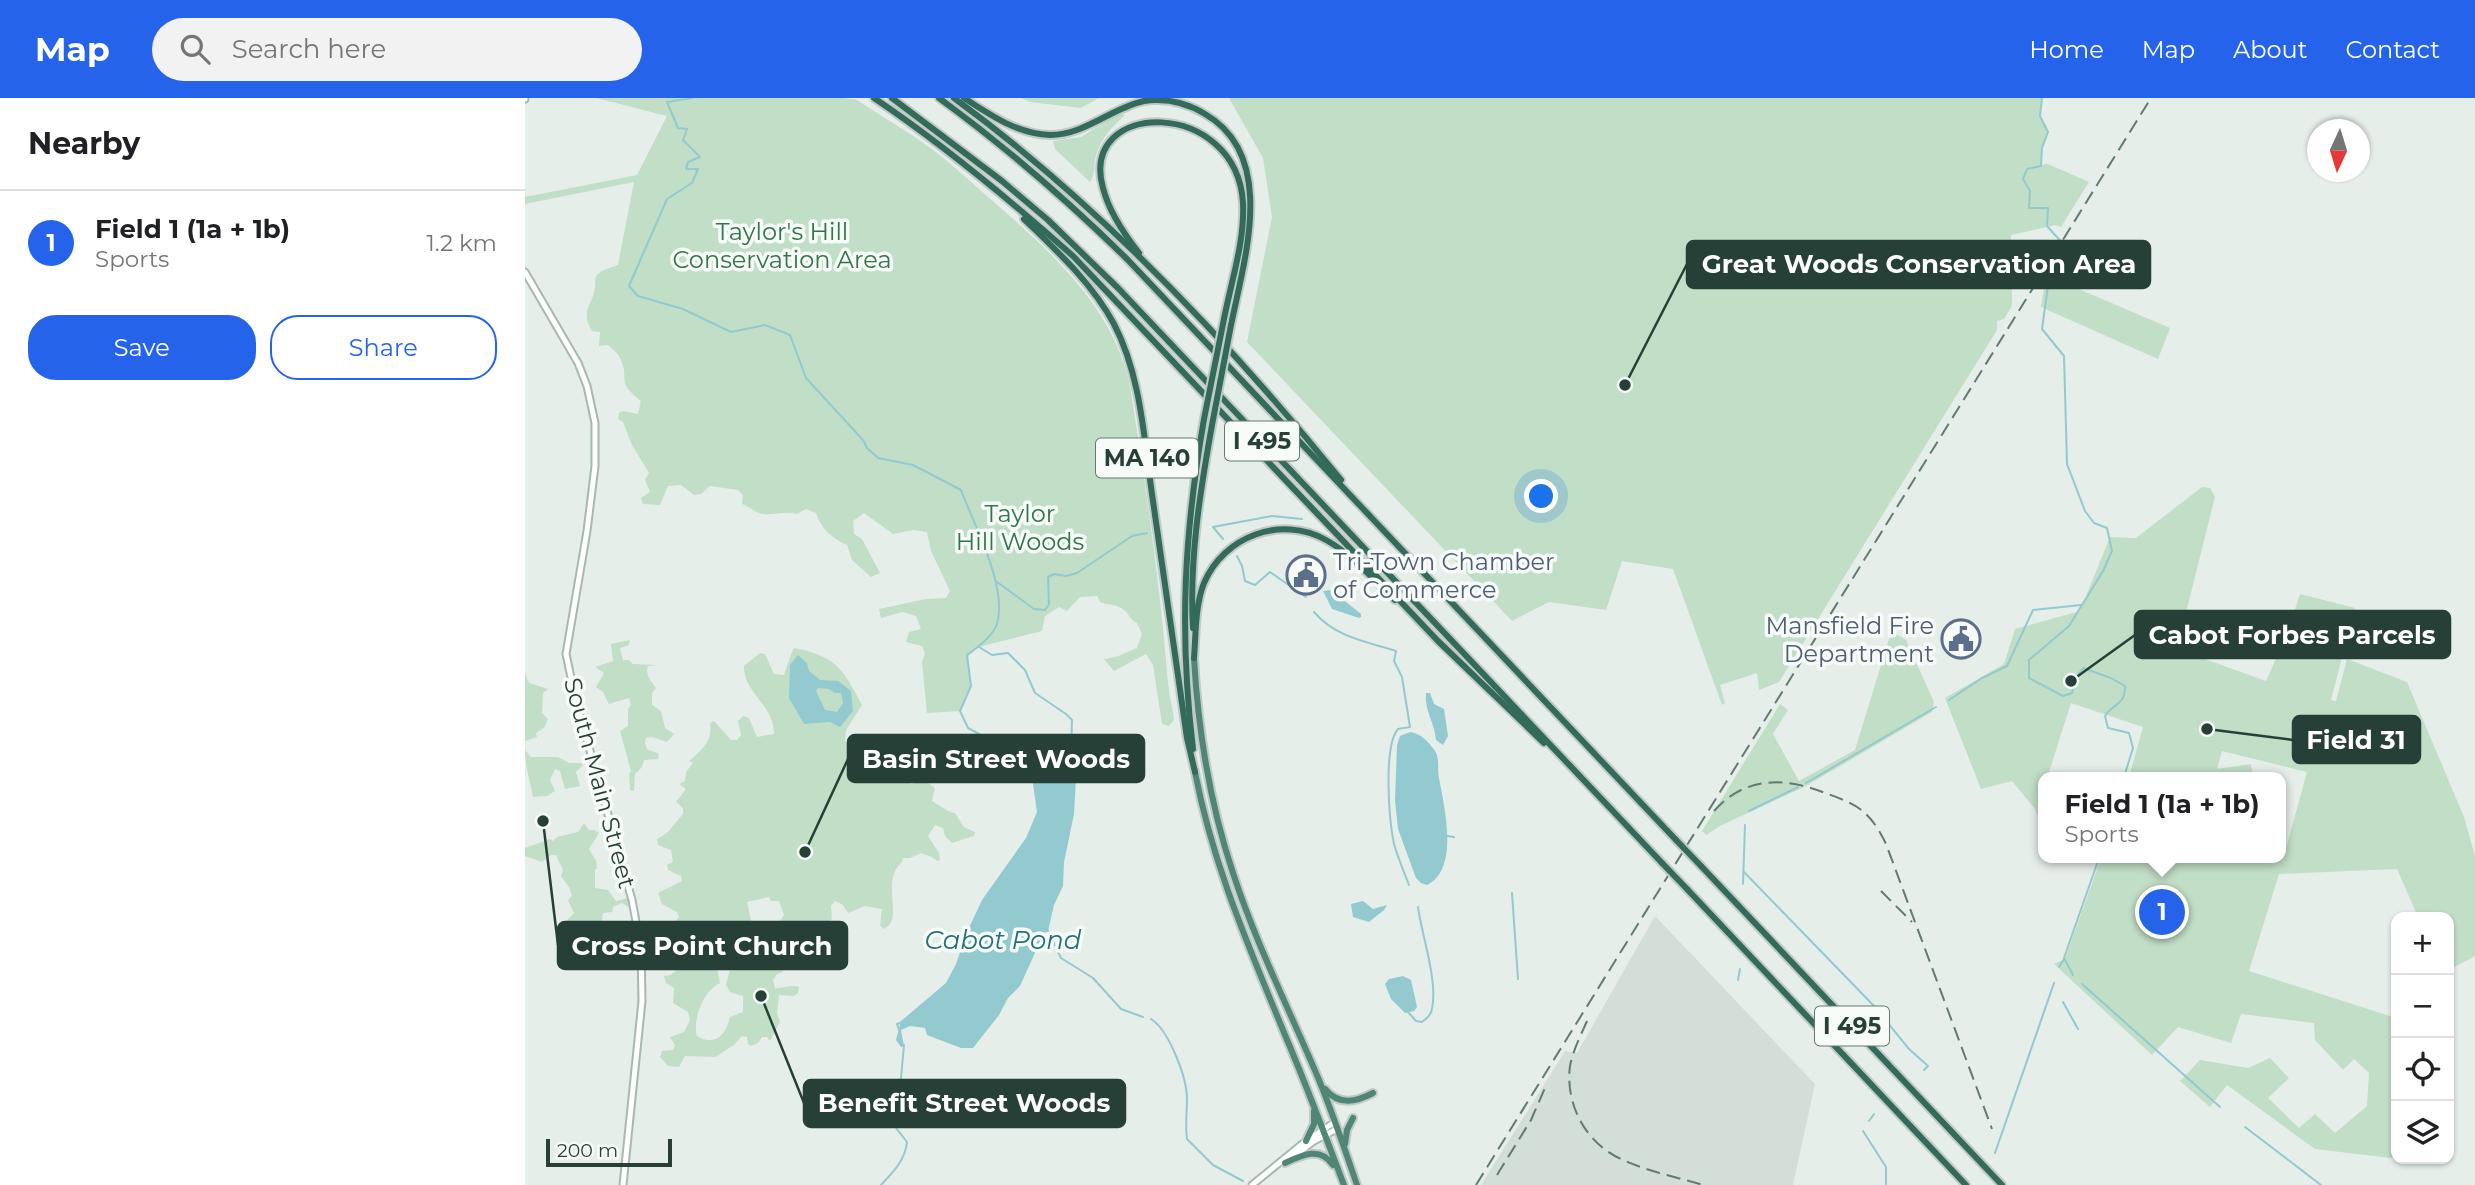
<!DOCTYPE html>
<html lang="en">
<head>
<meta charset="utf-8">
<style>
  :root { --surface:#fff; --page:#f2f2f2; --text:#202124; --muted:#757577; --line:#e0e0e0; --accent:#2563eb }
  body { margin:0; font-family:Montserrat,sans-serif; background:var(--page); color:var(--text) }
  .controls { position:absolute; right:21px; bottom:21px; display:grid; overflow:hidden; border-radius:14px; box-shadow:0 2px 5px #0004 }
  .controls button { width:63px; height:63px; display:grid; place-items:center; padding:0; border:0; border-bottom:2px solid var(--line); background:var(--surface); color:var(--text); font:35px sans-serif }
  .compass { position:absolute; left:1782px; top:21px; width:63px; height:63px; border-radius:50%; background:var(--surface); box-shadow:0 2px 5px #0004; rotate:184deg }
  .scale { position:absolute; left:21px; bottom:18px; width:126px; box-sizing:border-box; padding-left:7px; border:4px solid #264037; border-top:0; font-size:19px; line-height:24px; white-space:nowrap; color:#264037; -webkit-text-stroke:5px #f7fbf8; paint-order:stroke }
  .you { position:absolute; left:1017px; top:399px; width:24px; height:24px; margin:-18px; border:5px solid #fff; border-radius:50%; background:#1a73e8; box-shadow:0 0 0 10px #1a73e833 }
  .badge { display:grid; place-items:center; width:46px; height:46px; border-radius:50%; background:var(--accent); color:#fff; font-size:23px; font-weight:700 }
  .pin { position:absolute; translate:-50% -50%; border:4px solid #fff; box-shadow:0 2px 7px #0006 }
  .popup { position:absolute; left:1513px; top:674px; width:248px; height:91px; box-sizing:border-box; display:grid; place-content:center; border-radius:14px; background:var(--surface); filter:drop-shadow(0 2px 5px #0005); font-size:23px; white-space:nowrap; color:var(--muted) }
  .popup b { font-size:26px; color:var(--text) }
  .popup::after { content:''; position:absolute; left:50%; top:100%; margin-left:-14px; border:14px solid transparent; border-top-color:var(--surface) }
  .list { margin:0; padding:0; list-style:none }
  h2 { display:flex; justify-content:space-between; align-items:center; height:91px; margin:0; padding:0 28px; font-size:30px }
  h2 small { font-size:23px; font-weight:400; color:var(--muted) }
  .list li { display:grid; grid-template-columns:46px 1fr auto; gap:21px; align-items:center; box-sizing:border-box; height:105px; padding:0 28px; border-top:2px solid var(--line) }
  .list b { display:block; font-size:26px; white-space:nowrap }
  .list p { margin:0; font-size:23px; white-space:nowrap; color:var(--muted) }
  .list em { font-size:23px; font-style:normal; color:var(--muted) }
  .actions { display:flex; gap:14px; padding:21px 28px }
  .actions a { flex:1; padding:16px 0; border:2px solid var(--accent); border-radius:28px; text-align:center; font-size:24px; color:var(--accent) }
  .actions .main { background:var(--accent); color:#fff }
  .icon { flex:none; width:38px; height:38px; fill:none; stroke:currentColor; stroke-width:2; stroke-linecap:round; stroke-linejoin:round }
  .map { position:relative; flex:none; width:1950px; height:1087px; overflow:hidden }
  header { display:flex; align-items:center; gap:42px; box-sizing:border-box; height:98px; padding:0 35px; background:var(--accent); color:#fff }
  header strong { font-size:33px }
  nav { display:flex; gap:38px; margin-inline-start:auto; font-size:24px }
  .search { width:490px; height:63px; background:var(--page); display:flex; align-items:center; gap:18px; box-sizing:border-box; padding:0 24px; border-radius:38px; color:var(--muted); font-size:26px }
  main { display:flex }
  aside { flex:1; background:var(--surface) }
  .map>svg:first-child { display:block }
</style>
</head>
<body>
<header>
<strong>Map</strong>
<div class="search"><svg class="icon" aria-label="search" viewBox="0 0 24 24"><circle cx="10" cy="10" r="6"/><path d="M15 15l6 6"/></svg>Search here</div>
<nav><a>Home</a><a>Map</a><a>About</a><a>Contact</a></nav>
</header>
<main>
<aside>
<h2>Nearby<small></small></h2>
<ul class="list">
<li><span class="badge">1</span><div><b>Field 1 (1a + 1b)</b><p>Sports</p></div><em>1.2 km</em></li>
</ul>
<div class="actions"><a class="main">Save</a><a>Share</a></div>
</aside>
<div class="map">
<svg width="1950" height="1087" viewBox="0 0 1950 1087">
  <rect width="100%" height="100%" fill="#e6eeea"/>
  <path fill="#d4ded9" d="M1130,818L1290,986L1268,1087H956L1040,953L1052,955Z"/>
  <g fill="#c1dec6">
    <path d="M71,0H319L332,2C356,18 381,32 404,49C427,66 448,86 470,105C526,154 585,207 604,282C620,382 635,484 643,585C644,598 648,610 649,622L644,628L637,626L628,567L621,556L589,573L579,561L591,559L612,550L617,536L612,525C604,521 605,517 599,512C592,506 582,507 575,504L572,498L555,499L542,513L534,509L520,518L517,533L454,549L443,558L446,588L435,613L402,615L397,564L400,555L397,548L381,544L384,534L396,531L391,518L377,514L356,520L354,511L401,501L421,500L425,493L406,453L402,434L388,432L368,436L339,415L328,423L329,436L337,441L355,475L346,479L327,462L322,447C308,442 295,429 291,415L281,411L272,416C259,412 247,419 234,415C229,413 223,408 217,406L218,397L213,392L185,388L176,396L169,397L156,387L143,388L135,407L118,406L116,400L125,394L120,382L124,375L107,347L98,324L93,321L94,315L98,313L113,316L116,303C89,282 106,282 95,260C93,255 87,251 83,247L74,248L75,234L67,233C54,211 69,206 70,189C71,184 69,181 72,177C75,173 87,169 93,167L109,84L0,106V99L112,77L142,18Z"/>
    <path d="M496,0H574L556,10L505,4Z"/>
    <path d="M704,0H1517L1515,18L1523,34L1517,50L1516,67L1523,66L1564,84L1536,129L1531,127L1486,137L1487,208L1479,221L1472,223V232L1254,584L1234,592L1232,575L1195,587L1200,605L1197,607L1148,471L1097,463L1081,512L1024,504L987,523L722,244L747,119L738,60Z"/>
    <path d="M595,15L600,17C587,29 577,39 571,57C568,67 571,75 565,84L530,51L528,43L556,39Z"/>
    <path d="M1521,177L1645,230L1633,261L1516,209Z"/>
    <path d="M1677,389L1685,390L1690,399L1652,551L1741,583L1761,538L1775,496L1830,510L1806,602L1811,603L1822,561L1882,584L1939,719L1950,758V858L1924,872V819H1893L1872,771L1754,776L1724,873L1871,920V1056L1866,1060L1790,1051L1702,987L1685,1009L1655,983L1675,962L1723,970L1745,960L1764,980L1743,1000L1774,1030L1790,1016L1810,1035L1842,1008L1844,975L1829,961L1818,972L1790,942L1789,925L1716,916L1706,945L1653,929L1627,957L1529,866L1540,861L1576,760L1758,761L1782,674L1697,653L1692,671L1726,666L1728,679H1693L1691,674L1689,679H1604L1618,629L1546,605L1524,674L1540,679H1518V733L1510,711L1487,683L1456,691L1420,600L1479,566L1490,531L1555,513L1585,439L1611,440Z"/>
    <path d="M1371,536L1381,542L1409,604L1407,614L1281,688L1195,728L1181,737L1177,733L1255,606L1263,612L1248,636L1274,683L1330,652L1364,541Z"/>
    <path d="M105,542L104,547L95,550L98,562H104L108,566L133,567L123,568C120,578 126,583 131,590L127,595V607L136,613L140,630L149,636L142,644L127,639L121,640L120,645L122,651L134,656L133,661L119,662L117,669L110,676L109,693L105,692L104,676L106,673L95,633L103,628V611L106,607L104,600L84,606L78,594L71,589L79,575L70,569L88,563L86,546Z"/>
    <path d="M270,550C312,559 318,571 337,607L321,632L320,643L326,648L351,651L349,660C354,664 360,664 365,667C374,672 375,683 387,686C397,681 402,683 410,690L407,703L425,714L430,715L439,729L450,734L449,738L427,745L420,738L418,730L410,727L403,738L414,755L415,762L412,763L407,759L396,755L385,760H378L377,764C354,783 381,823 358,831L355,827L357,811L340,808L323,815L318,807L310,803L306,808L307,821L296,831L273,829L255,832L253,826L259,817L254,803H246L244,799L222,804L229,837C213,842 205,853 190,860L195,885C179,892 167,922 172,938C190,949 201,937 205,919L218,914V898L205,894L201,887C204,876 207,859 216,851C228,839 258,836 275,836V839L265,841L266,850L257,862L258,874L252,876L248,882L250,890C258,891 266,886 274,889L273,895L269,898L254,897L252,915L255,924L245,943L242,939H237L233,945L226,948L223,946L222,939L217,938L209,947L190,959L160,958L154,969L143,968L135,959L137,953L148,952L150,947L145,939L159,934L165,922L163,914L148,905L149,890L141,885L139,878L145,877L155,870L153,863H159C162,851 155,839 146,833L145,829L154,819L152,814L137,806L133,795L157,783L156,778L143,772L142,767L148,764L146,752L133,747L132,741L142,735L158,716V710L151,704L161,691L154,686L160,683L161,674L168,665L164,663C177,652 188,643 185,625L189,623L206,642H212L216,637L213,623L218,618L224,620L232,639L249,636C249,606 219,596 219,568L235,555L240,556L249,576L259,577L268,551Z"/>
    <path d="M0,576L4,585L23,591L18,595L17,615L23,621L19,630L11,635L12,639L0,643Z"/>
    <path d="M0,652L6,659H33L44,665H56L58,667L51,674L55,688L40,691L35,673L30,671L25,682L30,693L22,698L8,699C5,682 0,669 0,652Z"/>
    <path d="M59,725L64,732H69L74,735L64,751L71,763L72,771H70V790L83,792L91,803L103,800L105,810L97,805L88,809L87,814L78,815L76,828L71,833L72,841L77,847L79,853L65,854L62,846L64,844L63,825L43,829L42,827V822L49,815L43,802L47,798L44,789L36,778L38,772L31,757H26L17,764L0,758V750L25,741L28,743L32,739L53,734Z"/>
  </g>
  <g fill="#92cacf" fill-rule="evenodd">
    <path d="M806,492L836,516V519L834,520L807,511L798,493Z"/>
    <path d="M273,557L282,565L284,573L295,582L313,583L326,593L328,613L315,629L305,624L279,626L264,600L265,567ZM293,590L304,591L310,595H316L318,605L312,614L300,612L291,593Z"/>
    <path d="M901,595H905L909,606L919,611L923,638L918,647L911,642C910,626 899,612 901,595Z"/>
    <path d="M885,634C895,635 904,644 910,653C915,660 912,671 914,680C919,708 935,771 902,787L896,785L891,780L873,731L870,702L872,647L875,638Z"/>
    <path d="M524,669L544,673L551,680L549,716L539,764L538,788L529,807L523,833L519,835L495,888L483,900L474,917L448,950H436L402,937L400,930L385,928L376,932L379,948L376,949L371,942L376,923L421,885L431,866L442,834L457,802L501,740L512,714L507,679L519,670Z"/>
    <path d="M838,803L848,811L862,807L859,812L844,824L828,819L826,806Z"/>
    <path d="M878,878L886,882L892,909L889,913L880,915L866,901L860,886L864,881Z"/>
  </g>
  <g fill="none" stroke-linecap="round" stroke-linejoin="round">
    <g stroke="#92cacf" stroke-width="2">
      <path d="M167,0L142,4L153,30L162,31L158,42L175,59L163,64L161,71H173L167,85L142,101L104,188L113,198L158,211L206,234L240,227L265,237L281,280L338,342L342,350L353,360L388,367L436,392C449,427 483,489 472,526C468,538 452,550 442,557L446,588L435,613L443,630L476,648L513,652L517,660"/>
      <path d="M1517,0L1515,18L1523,34L1517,50L1516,68L1502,71L1498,81L1505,93L1504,110H1523L1522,128L1539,147L1523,188L1517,231L1539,258L1542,366L1560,413L1569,425L1582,430L1587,453L1578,473L1544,528L1504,562V580L1538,598L1547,595L1551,580L1558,570L1586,580L1600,588C1600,608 1589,604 1580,618L1583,630L1604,635L1608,650L1599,679"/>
      <path d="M698,441L688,429L747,418L777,421"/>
      <path d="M712,458L717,468L720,483L730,487L745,474L781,499"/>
      <path d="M472,484L509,511L520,512L524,506L523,479L529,476L541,478L552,475L607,438L622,435"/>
      <path d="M789,514C810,539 842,544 871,553L869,563L877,579L885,629L873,631C858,649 864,722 869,746C873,760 879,774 884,787"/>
      <path d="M454,549L467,557L483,555L500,572L510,595L541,616L547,622L546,656"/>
      <path d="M1424,602L1457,580L1482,568L1508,512L1556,507"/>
      <path d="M1281,685L1411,609"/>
      <path d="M1224,713L1273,689"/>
      <path d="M922,738L929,739"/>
      <path d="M1219,774L1349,908L1384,951L1403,968L1399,972"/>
      <path d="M1218,786L1220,727"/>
      <path d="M987,795L993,881"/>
      <path d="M522,831L536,860L568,880L596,911L618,919"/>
      <path d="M1534,869L1539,861"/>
      <path d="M1548,877L1539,860L1574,760"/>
      <path d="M1213,882L1215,871"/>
      <path d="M1557,886L1695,1009"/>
      <path d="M1538,904L1553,931"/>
      <path d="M883,914L891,923L897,924C902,920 906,917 907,911C913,882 897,839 893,809"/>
      <path d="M626,921C644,932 662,980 662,1001C662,1014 660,1027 662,1041L688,1067L718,1083"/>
      <path d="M374,932L372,926L378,924"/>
      <path d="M1344,1023L1349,1016"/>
      <path d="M1720,1029L1796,1087"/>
      <path d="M1338,1033L1361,1069V1087"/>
      <path d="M1470,1055L1529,885"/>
      <path d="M356,1087C368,1074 380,1063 382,1044L364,1021L376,980L379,947"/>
    </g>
    <g stroke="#a5b9b1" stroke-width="9">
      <g id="secondary">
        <path d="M0,1V0"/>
        <path d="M0,174L53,265L62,288L70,325V368L62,433L41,556L51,603L107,802L116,851L117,903L98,1087"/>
        <path d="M765,1061L789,1043L812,1031"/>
        <path d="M727,1087L781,1043L810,1024"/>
      </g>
    </g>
    <g stroke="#c2cac7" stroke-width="10">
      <g id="trunk">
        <path d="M669,560C673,631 685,706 708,775C731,846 765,913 794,982C808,1016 820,1052 832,1087"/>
        <path d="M670,674C688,768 724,849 760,937C781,986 800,1037 819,1087"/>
        <path d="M800,991C814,1008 831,1004 848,995"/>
        <path d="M781,1043L789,1026V1013"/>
        <path d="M820,1046L822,1032L828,1020"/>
        <path d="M760,1065C777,1057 795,1048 808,1067"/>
      </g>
    </g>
    <g stroke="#c2cac7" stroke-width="10">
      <g id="motorway">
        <path d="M349,0C419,47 485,102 548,158L913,543L1019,645"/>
        <path d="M367,0L477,83L523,122L593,190L1138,766"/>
        <path d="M414,0C481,49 543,103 602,161L1152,743"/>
        <path d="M429,0C571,104 705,245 816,382"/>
        <path d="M439,0C466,17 492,36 525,37C560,37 586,10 619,3C641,0 662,5 680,16C753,58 719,162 706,227"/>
        <path d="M499,121C532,153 567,185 589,226C617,280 619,344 628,403C639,482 650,561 662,640L670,674"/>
        <path d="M614,155C599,136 584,114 578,90C553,0 712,0 718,105C720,143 706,184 699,221"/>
        <path d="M668,530C664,462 675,394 687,327"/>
        <path d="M669,560C671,535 670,508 679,485C699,438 756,417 801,442C827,456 848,482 870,502"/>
        <path d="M668,651C654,534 659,437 679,321"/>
        <path d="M1176,768L1477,1087"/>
        <path d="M1162,791L1441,1087"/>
      </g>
    </g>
    <use href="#secondary" stroke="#fff" stroke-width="5"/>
    <use href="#trunk" stroke="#508676" stroke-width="6"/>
    <use href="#motorway" stroke="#336b5b" stroke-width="6"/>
    <g stroke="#617b72" stroke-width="2" stroke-dasharray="14 7" stroke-linecap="butt">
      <path d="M1189,713C1220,678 1260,679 1300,695C1312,699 1325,704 1335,711C1347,720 1355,733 1361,746L1467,1031"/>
      <path d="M1356,793L1387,824"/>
      <path d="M1062,923C1056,937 1048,952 1045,968C1040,1007 1061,1045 1096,1061C1121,1073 1151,1079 1178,1087"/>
      <path d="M972,1077L1006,1022L1020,990"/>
      <path d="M951,1087L1626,0"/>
    </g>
    <g stroke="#c2cac7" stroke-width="10" stroke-linecap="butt">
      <g id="motorway-bridge">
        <path d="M679,321L699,221"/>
        <path d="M687,327L706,227"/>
        <path d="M1152,743L1176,768"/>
        <path d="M1138,766L1162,791"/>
      </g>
    </g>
    <use href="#motorway-bridge" stroke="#336b5b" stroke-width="6"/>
  </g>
  <defs>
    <g id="civic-ring" transform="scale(2.0125)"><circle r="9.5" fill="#f7fbf8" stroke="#5c6f8a" stroke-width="1.5"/><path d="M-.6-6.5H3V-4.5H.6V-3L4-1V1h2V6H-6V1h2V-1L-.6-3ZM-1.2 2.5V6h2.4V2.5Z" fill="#5c6f8a"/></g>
  </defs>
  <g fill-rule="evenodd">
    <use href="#civic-ring" x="781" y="477"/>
    <use href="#civic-ring" x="1436" y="541"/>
  </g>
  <g text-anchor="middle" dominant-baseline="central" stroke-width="7" stroke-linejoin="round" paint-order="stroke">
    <g fill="#f7fbf8" stroke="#657871" stroke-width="2">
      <rect x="700" y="323.5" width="74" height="39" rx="5"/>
      <rect x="571" y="340.5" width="102" height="39" rx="5"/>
      <rect x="1290" y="908.5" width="74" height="39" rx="5"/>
    </g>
    <g font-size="23" font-weight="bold" fill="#264037">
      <text x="737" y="343">I 495</text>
      <text x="622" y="360">MA 140</text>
      <text x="1327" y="928">I 495</text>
    </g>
    <g font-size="24" fill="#327547" stroke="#f7fbf8">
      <text x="257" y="133">Taylor's Hill<tspan x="257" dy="28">Conservation Area</tspan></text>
      <text x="495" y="415">Taylor<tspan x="495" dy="28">Hill Woods</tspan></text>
    </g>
    <g font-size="24" fill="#4e5e75" stroke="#f7fbf8" text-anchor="start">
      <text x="808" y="463">Tri-Town Chamber<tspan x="808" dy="28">of Commerce</tspan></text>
      <text x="1409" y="527" text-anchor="end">Mansfield Fire<tspan x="1409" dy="28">Department</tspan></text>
    </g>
    <g font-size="24" fill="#264037" stroke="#f7fbf8">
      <text transform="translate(75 685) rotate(75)">South Main Street</text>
    </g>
    <g font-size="26" font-style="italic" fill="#227179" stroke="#f7fbf8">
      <text x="478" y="842">Cabot Pond</text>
    </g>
  </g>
  <path fill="none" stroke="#264037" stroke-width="2.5" d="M1100 287L1162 166M1546 583L1610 537M1682 631L1768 642M280 754L323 661M18 723L33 847M236 898L279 1005"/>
  <g fill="#264037" stroke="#f7fbf8" stroke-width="2.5">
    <circle cx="1100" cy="287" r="7"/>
    <circle cx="1546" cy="583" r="7"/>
    <circle cx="1682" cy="631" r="7"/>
    <circle cx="280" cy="754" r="7"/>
    <circle cx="18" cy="723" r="7"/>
    <circle cx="236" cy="898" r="7"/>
  </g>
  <g fill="#264037" stroke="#264037" stroke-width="2.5">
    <rect x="1162" y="143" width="463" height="47" rx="7"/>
    <rect x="1610" y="513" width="315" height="47" rx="7"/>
    <rect x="1768" y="618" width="127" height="47" rx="7"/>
    <rect x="323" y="637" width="296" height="47" rx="7"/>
    <rect x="33" y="824" width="289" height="47" rx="7"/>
    <rect x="279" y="982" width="321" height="47" rx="7"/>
  </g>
  <g font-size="26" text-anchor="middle" font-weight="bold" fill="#fff">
    <text x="1394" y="175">Great Woods Conservation Area</text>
    <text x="1767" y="546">Cabot Forbes Parcels</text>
    <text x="1831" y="651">Field 31</text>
    <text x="471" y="670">Basin Street Woods</text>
    <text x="177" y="857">Cross Point Church</text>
    <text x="439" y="1014">Benefit Street Woods</text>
  </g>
</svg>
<div class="controls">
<button>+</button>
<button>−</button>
<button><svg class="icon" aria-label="locate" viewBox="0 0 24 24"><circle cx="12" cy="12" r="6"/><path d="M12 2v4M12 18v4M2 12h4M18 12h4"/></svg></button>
<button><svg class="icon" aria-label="layers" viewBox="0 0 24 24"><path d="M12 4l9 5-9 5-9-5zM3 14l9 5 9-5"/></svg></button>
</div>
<svg class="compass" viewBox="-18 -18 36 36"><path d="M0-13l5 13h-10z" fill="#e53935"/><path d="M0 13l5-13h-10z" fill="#757577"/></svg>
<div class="scale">200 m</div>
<div class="you"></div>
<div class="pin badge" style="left:1637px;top:814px">1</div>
<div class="popup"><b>Field 1 (1a + 1b)</b>Sports</div>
</div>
</main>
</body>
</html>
